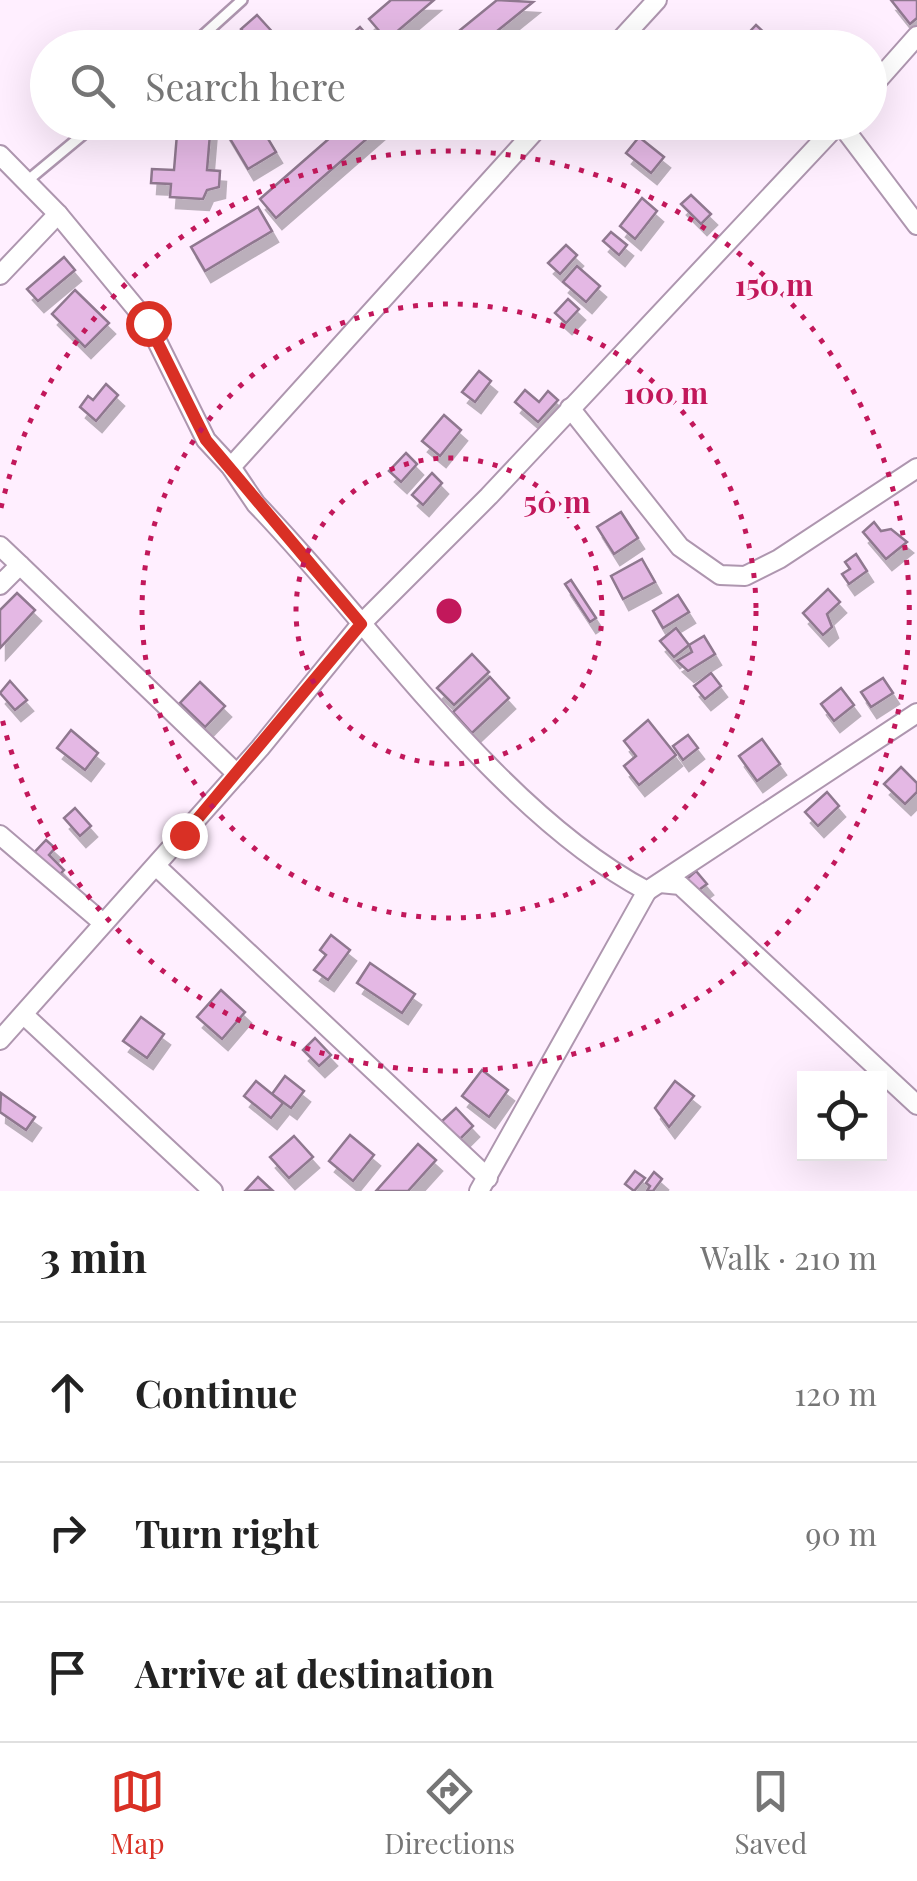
<!DOCTYPE html>
<html lang="en">
<head>
<meta charset="utf-8">
<style>
  :root { --surface:#fff; --page:#f2f2f2; --text:#222; --muted:#767676; --line:#e0e0e0; --accent:#d93025 }
  body { margin:0; font-family:"Playfair Display",serif; background:var(--page); color:var(--text) }
  .controls { position:absolute; right:30px; bottom:30px; display:grid; overflow:hidden; border-radius:0px; box-shadow:0 10px 40px #0002 }
  .controls button { width:90px; height:90px; display:grid; place-items:center; padding:0; border:0; border-bottom:2px solid var(--line); background:var(--surface); color:var(--text); font:50px sans-serif }
  .stop { position:absolute; width:30px; height:30px; margin:-22px; border:8px solid #d93025; border-radius:50%; background:#fff }
  .stop.end { background:#d93025; border-color:#fff; box-shadow:0 2px 10px #0008 }
  .list { margin:0; padding:0; list-style:none }
  h2 { display:flex; justify-content:space-between; align-items:center; height:130px; margin:0; padding:0 40px; font-size:42px }
  h2 small { font-size:32px; font-weight:400; color:var(--muted) }
  .list li { display:grid; grid-template-columns:65px 1fr auto; gap:30px; align-items:center; box-sizing:border-box; height:140px; padding:0 40px; border-top:2px solid var(--line) }
  .list b { display:block; font-size:38px; white-space:nowrap }
  .list em { font-size:32px; font-style:normal; color:var(--muted) }
  .icon { flex:none; width:55px; height:55px; fill:none; stroke:currentColor; stroke-width:2; stroke-linecap:round; stroke-linejoin:round }
  .map { position:relative; flex:none; width:917px; height:1191px; overflow:hidden }
  .search { position:absolute; background:var(--surface); box-shadow:0 10px 40px #0002; left:30px; right:30px; top:30px; height:110px; display:flex; align-items:center; gap:25px; box-sizing:border-box; padding:0 35px; border-radius:55px; color:var(--muted); font-size:38px }
  .sheet { height:550px; background:var(--surface) }
  nav { display:flex; justify-content:space-around; align-items:center; box-sizing:border-box; height:140px; border-top:2px solid var(--line); background:var(--surface); font-size:28px; color:var(--muted) }
  nav a { display:grid; justify-items:center; gap:5px }
  nav .on { color:var(--accent) }
  .map>svg:first-child { display:block }
</style>
</head>
<body>
<div class="map">
<svg width="917" height="1191" viewBox="0 0 917 1191">
  <defs>
    <filter id="shadow"><feDropShadow dx="6" dy="11" stdDeviation="0" flood-color="#0004"/></filter>
  </defs>
  <rect width="100%" height="100%" fill="#ffefff"/>
  <g fill="#e4b8e4" stroke="#8f788f" stroke-width="2.5" filter="url(#shadow)">
    <path d="M391,0H434L387,40L369,19Z"/>
    <path d="M497,0L533,2L476,48H446L443,44Z"/>
    <path d="M891,0H917V18L910,24Z"/>
    <path d="M257,15L287,48H258L241,29Z"/>
    <path d="M756,25L768,36L757,48H742L738,44Z"/>
    <path d="M360,27L372,41L365,48H336Z"/>
    <path d="M178,122H211L207,170L220,171L219,187L207,190L203,199L170,197L171,184L151,183L152,169L174,170Z"/>
    <path d="M220,122H258L276,152L248,169Z"/>
    <path d="M348,122H386L276,218L260,199Z"/>
    <path d="M639,137L664,157L651,173L626,153Z"/>
    <path d="M691,195L711,214L701,224L681,204Z"/>
    <path d="M642,198L657,211L635,239L620,226Z"/>
    <path d="M258,207L272,231L205,271L191,247Z"/>
    <path d="M611,232L627,245L619,255L603,241Z"/>
    <path d="M566,245L577,255L560,274L548,263Z"/>
    <path d="M64,257L75,270L38,301L27,289Z"/>
    <path d="M577,266L600,286L586,302L563,282Z"/>
    <path d="M75,290L109,323L85,347L52,314Z"/>
    <path d="M568,299L579,309L566,323L555,313Z"/>
    <path d="M479,371L491,381L475,402L462,392Z"/>
    <path d="M106,384L118,395L96,421L80,407L88,396L93,400Z"/>
    <path d="M525,390L539,402L548,391L558,400L538,422L515,402Z"/>
    <path d="M444,415L461,430L440,456L422,441Z"/>
    <path d="M406,453L417,464L401,482L389,471Z"/>
    <path d="M432,473L442,483L423,505L412,495Z"/>
    <path d="M621,512L638,538L614,554L597,527Z"/>
    <path d="M874,522L881,531L891,529L907,542L886,559L863,532Z"/>
    <path d="M856,554L867,571L849,584L842,574L850,569L845,562Z"/>
    <path d="M642,559L655,582L623,599L611,576Z"/>
    <path d="M571,580L596,618L590,622L565,584Z"/>
    <path d="M828,589L840,602L827,614L832,627L823,635L803,613Z"/>
    <path d="M17,593L35,610L0,648V610Z"/>
    <path d="M678,595L689,612L663,628L653,611Z"/>
    <path d="M676,628L689,645L674,657L660,641Z"/>
    <path d="M704,636L715,654L688,671L677,661L692,652L689,645Z"/>
    <path d="M472,654L489,672L454,705L437,688Z"/>
    <path d="M711,673L721,686L705,699L694,686Z"/>
    <path d="M490,677L509,698L472,733L453,712Z"/>
    <path d="M883,678L893,693L871,707L861,692Z"/>
    <path d="M10,681L27,700L15,710L0,693Z"/>
    <path d="M200,682L225,706L205,727L180,703Z"/>
    <path d="M841,688L854,705L834,721L821,704Z"/>
    <path d="M648,720L676,755L639,785L624,766L636,756L624,741Z"/>
    <path d="M71,730L98,753L85,770L57,748Z"/>
    <path d="M688,735L698,748L683,760L673,746Z"/>
    <path d="M762,739L780,764L757,781L739,756Z"/>
    <path d="M901,767L917,783V792L905,804L884,784Z"/>
    <path d="M827,792L839,806L818,826L805,812Z"/>
    <path d="M75,808L91,826L80,836L64,818Z"/>
    <path d="M46,840L55,848L49,855L64,870L52,883L28,859Z"/>
    <path d="M696,871L707,884L696,892L680,885Z"/>
    <path d="M331,935L350,950L328,980L314,970L326,955L320,950Z"/>
    <path d="M370,963L415,994L402,1013L357,983Z"/>
    <path d="M221,990L245,1012L222,1039L197,1017Z"/>
    <path d="M141,1017L164,1034L147,1058L123,1041Z"/>
    <path d="M315,1038L331,1055L319,1066L303,1050Z"/>
    <path d="M482,1070L508,1090L489,1117L462,1096Z"/>
    <path d="M285,1076L304,1091L291,1108L272,1094Z"/>
    <path d="M256,1081L283,1103L271,1118L244,1096Z"/>
    <path d="M675,1081L694,1096L669,1127L655,1108Z"/>
    <path d="M1,1093L35,1117L26,1130L0,1112Z"/>
    <path d="M456,1108L473,1126L459,1140L442,1121Z"/>
    <path d="M350,1135L374,1155L353,1181L329,1161Z"/>
    <path d="M294,1136L313,1157L289,1178L270,1157Z"/>
    <path d="M418,1144L436,1160L408,1191H376Z"/>
    <path d="M635,1171L645,1178L634,1191L625,1184Z"/>
    <path d="M654,1172L662,1179L653,1191H647L650,1186L646,1183Z"/>
    <path d="M258,1177L272,1190L245,1191Z"/>
  </g>
  <g fill="none" stroke-linecap="round" stroke-linejoin="round">
    <g stroke="#ae96af" stroke-width="14">
      <g id="service">
        <path d="M189,48L242,0"/>
        <path d="M27,181L98,122"/>
      </g>
    </g>
    <g stroke="#ae96af" stroke-width="22">
      <g id="minor">
        <path d="M613,48L657,0"/>
        <path d="M870,89L917,36"/>
        <path d="M840,123L917,225"/>
        <path d="M0,155L58,214L148,323L206,440L231,467L256,504C374,626 498,812 647,891L917,713"/>
        <path d="M0,275L58,214"/>
        <path d="M570,408L680,547L720,575L745,576L779,559L917,468"/>
        <path d="M231,467L543,122"/>
        <path d="M0,546L20,565L0,585"/>
        <path d="M20,565L237,774"/>
        <path d="M0,835L103,923"/>
        <path d="M156,866L488,1178"/>
        <path d="M660,883L680,885L917,1105"/>
        <path d="M24,1015L213,1191"/>
        <path d="M0,1040L260,748L361,624L489,496L840,122"/>
        <path d="M479,1191L647,891"/>
      </g>
    </g>
    <use href="#service" stroke="#fff" stroke-width="9"/>
    <use href="#minor" stroke="#fff" stroke-width="18"/>
  </g>
  <g fill="none" stroke-linecap="round" stroke-linejoin="round">
    <path stroke="#d93025" stroke-width="12" d="M148,323L206,440L361,624L184,835"/>
  </g>
  <g fill="none" stroke="#c2185b" stroke-width="5" stroke-dasharray="5 10">
    <circle cx="449" cy="611" r="153"/>
    <circle cx="449" cy="611" r="307"/>
    <path d="M1 508A460 460 0 1 1 1 714"/>
  </g>
  <circle cx="449" cy="611" r="15" fill="#c2185b" stroke="#ffefff" stroke-width="5"/>
  <g font-size="30" text-anchor="middle" font-weight="bold" fill="#c2185b" stroke="#ffefff" stroke-width="8" stroke-linejoin="round" paint-order="stroke">
    <text x="774" y="296">150 m</text>
    <text x="666" y="404">100 m</text>
    <text x="557" y="513">50 m</text>
  </g>
</svg>
<div class="controls">
<button><svg class="icon" aria-label="locate" viewBox="0 0 24 24"><circle cx="12" cy="12" r="6"/><path d="M12 2v4M12 18v4M2 12h4M18 12h4"/></svg></button>
</div>
<div class="stop" style="left:148px;top:323px"></div>
<div class="stop end" style="left:184px;top:835px"></div>
<div class="search"><svg class="icon" aria-label="search" viewBox="0 0 24 24"><circle cx="10" cy="10" r="6"/><path d="M15 15l6 6"/></svg>Search here</div>
</div>
<section class="sheet">
<h2>3 min<small>Walk · 210 m</small></h2>
<ul class="list">
<li><svg class="icon" aria-label="ahead" viewBox="0 0 24 24"><path d="M12 20V5M6 11l6-6 6 6"/></svg><div><b>Continue</b></div><em>120 m</em></li>
<li><svg class="icon" aria-label="right" viewBox="0 0 24 24"><path d="M7 20v-9h11M14 6l5 5-5 5"/></svg><div><b>Turn right</b></div><em>90 m</em></li>
<li><svg class="icon" aria-label="arrive" viewBox="0 0 24 24"><path d="M6 21V4h12l-3 4 3 4H6"/></svg><div><b>Arrive at destination</b></div></li>
</ul>
</section>
<nav>
<a class="on"><svg class="icon" aria-label="map" viewBox="0 0 24 24"><path d="M3 6l6-2 6 2 6-2v14l-6 2-6-2-6 2zM9 4v14M15 6v14"/></svg>Map</a>
<a><svg class="icon" aria-label="directions" viewBox="0 0 24 24"><path d="M12 3l9 9-9 9-9-9zM9 14v-3h6M13 9l2 2-2 2"/></svg>Directions</a>
<a><svg class="icon" aria-label="saved" viewBox="0 0 24 24"><path d="M7 4h10v16l-5-4-5 4z"/></svg>Saved</a>
</nav>
</body>
</html>
